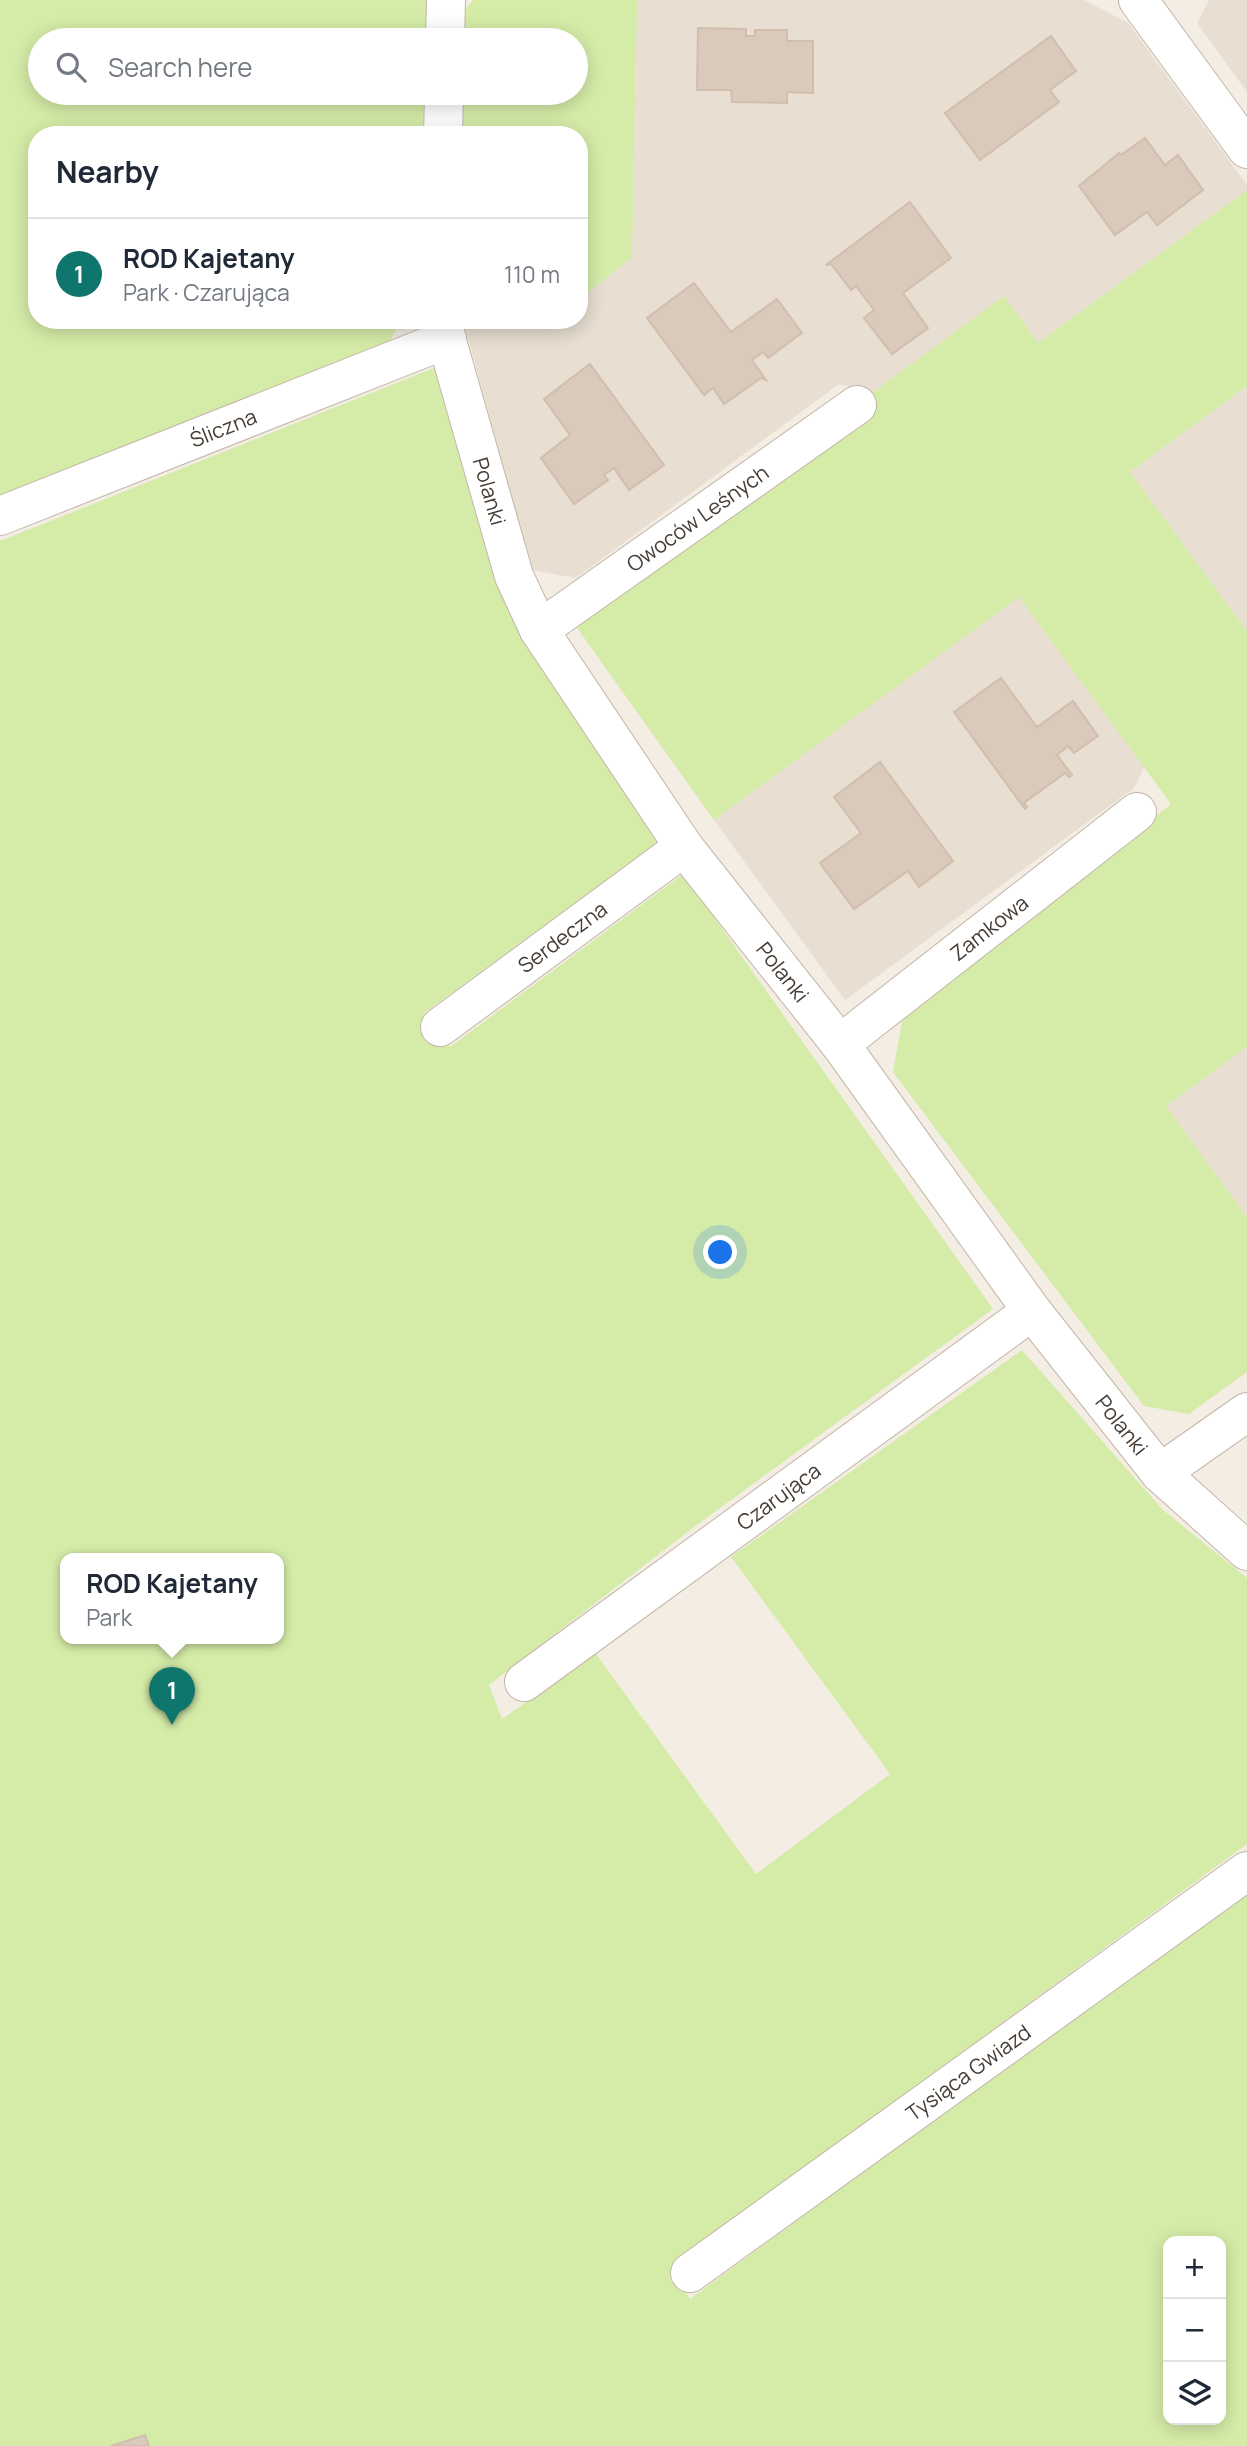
<!DOCTYPE html>
<html lang="en">
<head>
<meta charset="utf-8">
<style>
  :root { --surface:#fff; --page:#f2f2f3; --text:#1f2937; --muted:#747a83; --line:#e0e1e3; --accent:#0f766e }
  body { margin:0; font-family:Manrope,sans-serif; background:var(--page); color:var(--text) }
  .controls { position:absolute; right:21px; bottom:21px; display:grid; overflow:hidden; border-radius:14px; box-shadow:0 4px 18px #0003 }
  .controls button { width:63px; height:63px; display:grid; place-items:center; padding:0; border:0; border-bottom:2px solid var(--line); background:var(--surface); color:var(--text); font:35px sans-serif }
  .you { position:absolute; left:721px; top:1253px; width:24px; height:24px; margin:-18px; border:5px solid #fff; border-radius:50%; background:#1a73e8; box-shadow:0 0 0 10px #1a73e833 }
  .badge { display:grid; place-items:center; width:46px; height:46px; border-radius:50%; background:var(--accent); color:#fff; font-size:23px; font-weight:700 }
  .pin { position:absolute; translate:-50% -58px; filter:drop-shadow(0 2px 4px #0008) }
  .pin::after { content:''; position:absolute; top:37px; width:24px; height:21px; background:inherit; clip-path:polygon(0 0,100% 0,50% 100%) }
  .popup { position:absolute; left:60px; top:1553px; width:224px; height:91px; box-sizing:border-box; display:grid; place-content:center; border-radius:14px; background:var(--surface); filter:drop-shadow(0 2px 5px #0005); font-size:23px; white-space:nowrap; color:var(--muted) }
  .popup b { font-size:26px; color:var(--text) }
  .popup::after { content:''; position:absolute; left:50%; top:100%; margin-left:-14px; border:14px solid transparent; border-top-color:var(--surface) }
  .list { margin:0; padding:0; list-style:none }
  h2 { display:flex; justify-content:space-between; align-items:center; height:91px; margin:0; padding:0 28px; font-size:30px }
  h2 small { font-size:23px; font-weight:400; color:var(--muted) }
  .list li { display:grid; grid-template-columns:46px 1fr auto; gap:21px; align-items:center; box-sizing:border-box; height:112px; padding:0 28px; border-top:2px solid var(--line) }
  .list b { display:block; font-size:26px; white-space:nowrap }
  .list p { margin:0; font-size:23px; white-space:nowrap; color:var(--muted) }
  .list em { font-size:23px; font-style:normal; color:var(--muted) }
  .icon { flex:none; width:38px; height:38px; fill:none; stroke:currentColor; stroke-width:2; stroke-linecap:round; stroke-linejoin:round }
  .map { position:relative; flex:none; width:1247px; height:2446px; overflow:hidden }
  .search { position:absolute; background:var(--surface); box-shadow:0 4px 18px #0003; left:28px; top:28px; width:560px; height:77px; display:flex; align-items:center; gap:18px; box-sizing:border-box; padding:0 24px; border-radius:38px; color:var(--muted); font-size:26px }
  .panel { position:absolute; background:var(--surface); box-shadow:0 4px 18px #0003; left:28px; top:126px; width:560px; height:203px; border-radius:28px }
  .map>svg:first-child { display:block }
</style>
</head>
<body>
<div class="map">
<svg width="1247" height="2446" viewBox="0 0 1247 2446">
  <rect width="100%" height="100%" fill="#f3ede3"/>
  <g fill="#e8ded1">
    <path d="M637,0H1084L1128,23L1247,185V190L1038,343L1004,297L872,393L839,384L576,578L532,570L463,320H579V300L632,257Z"/>
    <path d="M1209,0H1247V92L1197,23Z"/>
    <path d="M1247,386V631L1130,472Z"/>
    <path d="M1019,596L1145,766L1134,788L845,1000L714,820Z"/>
    <path d="M1247,1047V1217L1166,1106Z"/>
  </g>
  <g fill="#d5eca8" fill-rule="evenodd">
    <path d="M0,0H427L426,40H40V93H424L422,135H37V320H401L386,348L0,496Z"/>
    <path d="M473,0H637L632,257L579,300V135H459L460,93H576V40H460L461,14Z"/>
    <path d="M1247,190V386L1130,472L1247,631V1047L1166,1106L1247,1217V1372L1189,1414L1144,1406L893,1072L902,1021L1171,804L1019,597L714,820L575,625L866,413L872,393L1004,296L1038,343Z"/>
    <path d="M434,368L507,604L660,841L423,1014L450,1047L683,874L993,1309L698,1524L489,1685L502,1719L596,1654L756,1874L890,1774L731,1557L1022,1350L1162,1509L1247,1578V1844L671,2265L690,2299L1247,1890V2446H0V541ZM65,1559H279V1639H65ZM1168,2241H1221V2420H1168Z"/>
  </g>
  <g fill="#d9cabb" stroke="#d1beab" stroke-width="2">
    <path d="M698,28L746,29V36H755V30H787V41H813V93L787,92V103L732,102L731,90H697Z"/>
    <path d="M1051,36L1076,71L1050,90L1059,102L980,160L945,113Z"/>
    <path d="M1145,138L1165,165L1178,155L1203,190L1157,225L1147,212L1115,235L1079,186L1119,153L1121,155Z"/>
    <path d="M910,202L951,258L903,293L928,328L892,354L864,318L874,310L856,286L851,290L831,264L826,265Z"/>
    <path d="M694,283L731,332L777,299L802,333L768,358L763,352L752,360L766,380L761,378L724,404L713,388L704,395L647,318Z"/>
    <path d="M590,364L664,465L629,490L614,468L604,475L608,480L574,504L541,458L570,435L544,399Z"/>
    <path d="M1001,678L1037,727L1073,701L1098,736L1074,753L1068,746L1057,755L1072,775L1069,777L1065,773L1024,803L1027,807L1025,809L954,712Z"/>
    <path d="M880,762L953,861L919,887L908,871L854,909L820,863L861,833L834,797Z"/>
    <path d="M145,2435L149,2446H111Z"/>
  </g>
  <g fill="none" stroke-linecap="round" stroke-linejoin="round">
    <g stroke="#c3b6a8" stroke-width="40">
      <g id="street">
        <path d="M1138,0L1247,149"/>
        <path d="M445,40L446,0"/>
        <path d="M443,135L444,93"/>
        <path id="s1" d="M441,320L514,576L539,630L684,847L840,1044L1032,1311L1160,1473L1247,1551"/>
        <path id="s2" d="M0,516L447,339"/>
        <path id="s3" d="M539,630L857,405"/>
        <path id="s4" d="M440,1027L684,847"/>
        <path id="s5" d="M840,1044L1137,812"/>
        <path d="M1160,1473L1247,1412"/>
        <path id="s6" d="M524,1682L1032,1311"/>
        <path id="s7" d="M690,2273L1247,1871"/>
      </g>
    </g>
    <use href="#street" stroke="#fff" stroke-width="38"/>
  </g>
  <g text-anchor="middle" dominant-baseline="central" stroke-width="5" stroke-linejoin="round" paint-order="stroke">
    <g font-size="21" fill="#463c33" stroke="#fff">
      <text stroke="none"><textPath href="#s2" startOffset="240">Śliczna</textPath></text>
      <text stroke="none"><textPath href="#s1" startOffset="178">Polanki</textPath></text>
      <text stroke="none"><textPath href="#s3" startOffset="194">Owoców Leśnych</textPath></text>
      <text stroke="none"><textPath href="#s5" startOffset="189">Zamkowa</textPath></text>
      <text stroke="none"><textPath href="#s4" startOffset="152">Serdeczna</textPath></text>
      <text stroke="none"><textPath href="#s1" startOffset="746">Polanki</textPath></text>
      <text stroke="none"><textPath href="#s1" startOffset="1312">Polanki</textPath></text>
      <text stroke="none"><textPath href="#s6" startOffset="315">Czarująca</textPath></text>
      <text stroke="none"><textPath href="#s7" startOffset="343">Tysiąca Gwiazd</textPath></text>
    </g>
  </g>
</svg>
<div class="controls">
<button>+</button>
<button>−</button>
<button><svg class="icon" aria-label="layers" viewBox="0 0 24 24"><path d="M12 4l9 5-9 5-9-5zM3 14l9 5 9-5"/></svg></button>
</div>
<div class="you"></div>
<div class="pin badge" style="left:172px;top:1725px">1</div>
<div class="popup"><b>ROD Kajetany</b>Park</div>
<div class="search"><svg class="icon" aria-label="search" viewBox="0 0 24 24"><circle cx="10" cy="10" r="6"/><path d="M15 15l6 6"/></svg>Search here</div>
<section class="panel">
<h2>Nearby<small></small></h2>
<ul class="list">
<li><span class="badge">1</span><div><b>ROD Kajetany</b><p>Park · Czarująca</p></div><em>110 m</em></li>
</ul>
</section>
</div>
</body>
</html>
